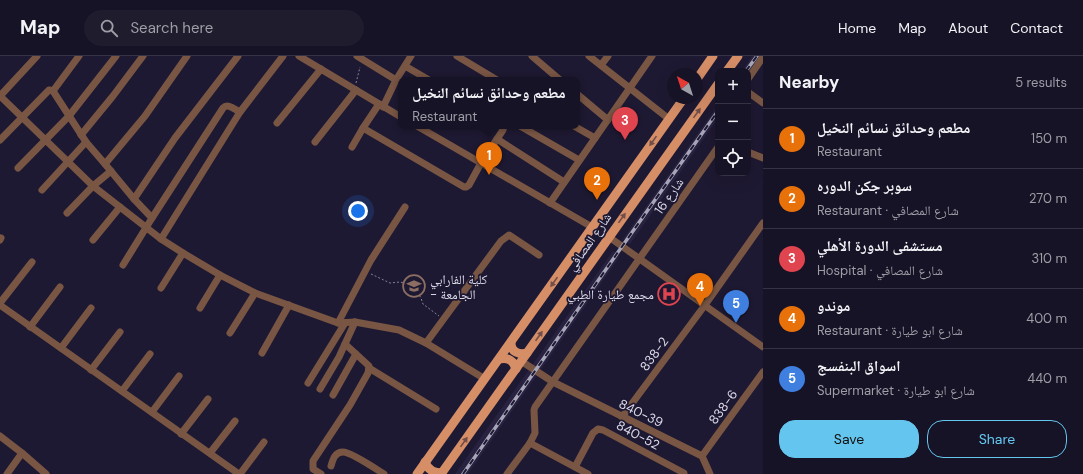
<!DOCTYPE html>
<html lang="en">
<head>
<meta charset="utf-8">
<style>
  :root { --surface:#161326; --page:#1f1c2e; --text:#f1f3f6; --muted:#9e9ea7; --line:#353243; --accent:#64c5ee }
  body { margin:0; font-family:"DM Sans","Noto Naskh Arabic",sans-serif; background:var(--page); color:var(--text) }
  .controls { position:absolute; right:12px; top:12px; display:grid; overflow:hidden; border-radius:8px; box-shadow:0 4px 16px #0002 }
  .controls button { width:36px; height:36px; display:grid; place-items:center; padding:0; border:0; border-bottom:1px solid var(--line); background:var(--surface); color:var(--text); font:20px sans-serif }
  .compass { position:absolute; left:667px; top:12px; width:36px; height:36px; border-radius:50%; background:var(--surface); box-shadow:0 4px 16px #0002; rotate:321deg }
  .you { position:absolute; left:358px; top:155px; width:14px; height:14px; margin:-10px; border:3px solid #fff; border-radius:50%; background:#1a73e8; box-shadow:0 0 0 6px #1a73e833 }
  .badge { display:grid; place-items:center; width:26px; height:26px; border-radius:50%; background:var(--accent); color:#fff; font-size:13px; font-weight:700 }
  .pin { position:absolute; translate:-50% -33px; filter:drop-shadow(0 1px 2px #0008) }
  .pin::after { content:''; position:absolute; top:21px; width:14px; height:12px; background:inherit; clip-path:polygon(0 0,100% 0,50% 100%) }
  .popup { position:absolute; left:398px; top:21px; width:182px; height:52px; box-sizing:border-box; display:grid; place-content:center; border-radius:8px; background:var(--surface); filter:drop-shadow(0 1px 3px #0005); font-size:13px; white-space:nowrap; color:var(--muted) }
  .popup b { font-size:15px; color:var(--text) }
  .popup::after { content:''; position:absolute; left:50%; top:100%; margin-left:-8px; border:8px solid transparent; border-top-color:var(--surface) }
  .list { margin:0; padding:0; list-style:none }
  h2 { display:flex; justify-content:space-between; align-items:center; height:52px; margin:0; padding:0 16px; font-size:17px }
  h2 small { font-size:13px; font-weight:400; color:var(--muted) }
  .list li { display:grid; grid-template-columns:26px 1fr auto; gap:12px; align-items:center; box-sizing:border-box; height:60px; padding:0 16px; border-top:1px solid var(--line) }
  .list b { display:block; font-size:15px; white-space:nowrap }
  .list p { margin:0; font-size:13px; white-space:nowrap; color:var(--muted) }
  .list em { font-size:13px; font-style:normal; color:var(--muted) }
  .actions { display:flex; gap:8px; padding:12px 16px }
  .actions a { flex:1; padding:9px 0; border:1px solid var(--accent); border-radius:16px; text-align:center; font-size:14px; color:var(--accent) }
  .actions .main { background:var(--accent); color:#111 }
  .icon { flex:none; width:22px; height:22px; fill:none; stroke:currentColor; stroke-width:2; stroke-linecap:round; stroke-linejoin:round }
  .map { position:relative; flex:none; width:763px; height:418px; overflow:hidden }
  header { display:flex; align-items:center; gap:24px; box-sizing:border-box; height:56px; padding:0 20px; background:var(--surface); border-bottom:1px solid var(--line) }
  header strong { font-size:19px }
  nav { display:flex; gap:22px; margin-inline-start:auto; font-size:14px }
  .search { width:280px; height:36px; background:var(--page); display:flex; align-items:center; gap:10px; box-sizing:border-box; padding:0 14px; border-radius:22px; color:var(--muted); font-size:15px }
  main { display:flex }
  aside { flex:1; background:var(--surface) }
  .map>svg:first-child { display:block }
</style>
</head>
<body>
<header>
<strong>Map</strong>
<div class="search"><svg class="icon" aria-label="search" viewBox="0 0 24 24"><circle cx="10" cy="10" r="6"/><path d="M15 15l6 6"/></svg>Search here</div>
<nav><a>Home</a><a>Map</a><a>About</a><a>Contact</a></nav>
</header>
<main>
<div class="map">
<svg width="763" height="418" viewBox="0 0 763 418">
  <rect width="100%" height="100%" fill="#1e1932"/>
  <g fill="#282140">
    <path d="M752,0H761L748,19V15H742Z"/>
    <path d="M718,49V62L630,188L623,183Z"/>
    <path d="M613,195L620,200L468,418H455Z"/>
  </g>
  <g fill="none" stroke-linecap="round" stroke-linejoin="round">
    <g stroke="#858297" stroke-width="1" stroke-dasharray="2 2" stroke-linecap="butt">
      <path d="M356,27L360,11"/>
      <path d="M371,218L390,227L400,226L409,228L416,234L421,242L423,248L439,260"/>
    </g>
    <g stroke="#795644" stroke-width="7">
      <path d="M299,0L401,61"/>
      <path d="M357,0L396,24"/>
      <path d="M457,0L497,24"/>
      <path d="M532,0L560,24"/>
      <path d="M589,0L669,63"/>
      <path d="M601,9L608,0"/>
      <path d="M405,10L429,24"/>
      <path d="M748,23L763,1"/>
      <path d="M53,35L86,86L105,108L134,143L152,162L123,209"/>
      <path d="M748,36L763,47"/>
      <path d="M577,38L608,64"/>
      <path d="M0,40L93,130L161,183L183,197L220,219L255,237L338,267L355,266L399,274L426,287L485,323"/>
      <path d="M0,40L37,0"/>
      <path d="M383,51L396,24L411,0"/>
      <path d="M277,67L321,13"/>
      <path d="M417,70L592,171"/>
      <path d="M520,70L579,104"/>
      <path d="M574,70L595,82"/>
      <path d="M363,72L464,131H466L469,129L481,107L503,74L504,70"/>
      <path d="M81,79L113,40L143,0"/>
      <path d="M497,83L564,126"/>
      <path d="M0,84L49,34H50L53,35L79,0"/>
      <path d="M315,86L356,34"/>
      <path d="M352,91L363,72L379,48"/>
      <path d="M748,96L763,102"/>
      <path d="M105,108L145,60L187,0"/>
      <path d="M18,112L69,60L116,0"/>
      <path d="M42,134L86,86"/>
      <path d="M134,143L175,82L238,0"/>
      <path d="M550,147L652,0"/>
      <path d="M67,157L93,130L111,115"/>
      <path d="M152,162L223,52C228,47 234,53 240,56"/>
      <path d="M609,181L763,291"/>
      <path d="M161,183L240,56L283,0"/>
      <path d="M0,184L1,182"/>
      <path d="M93,184L120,151"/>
      <path d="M161,232L183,197"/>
      <path d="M0,247L32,206"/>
      <path d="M0,249L239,418"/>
      <path d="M200,252L220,219"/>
      <path d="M338,267L371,204L405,151"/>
      <path d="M30,271L60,231"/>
      <path d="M230,277L255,237"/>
      <path d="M426,287L501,185L509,179L539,199"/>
      <path d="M61,292L91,252"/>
      <path d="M262,297L289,249"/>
      <path d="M521,305L553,326L702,400L710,418"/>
      <path d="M369,312L436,353"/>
      <path d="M91,314L120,276"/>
      <path d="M308,327L345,267"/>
      <path d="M320,333L339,301L355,266"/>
      <path d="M122,335L150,298"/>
      <path d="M333,339L356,298L345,288"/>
      <path d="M152,356L179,320"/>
      <path d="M622,361L705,249L763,167"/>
      <path d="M181,378L208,343"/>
      <path d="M0,380L22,397L46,418"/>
      <path d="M530,387L588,418"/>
      <path d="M210,397L235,365"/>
      <path d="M702,400L763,316"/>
      <path d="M331,410C333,403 335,396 343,396C351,396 376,413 384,418"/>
      <path d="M575,411L593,377L598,373L603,374L684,417V418"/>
      <path d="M7,418L22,397"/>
      <path d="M240,418L264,386"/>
      <path d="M321,418L313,413V405L350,349L368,317L369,310L356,298"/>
      <path d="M507,418L530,387L535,377L534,354L535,351L718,91"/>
    </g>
    <g stroke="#d68e67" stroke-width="9">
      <path d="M727,15L738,0"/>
      <path d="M697,23L713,0"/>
      <path d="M511,287C511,296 519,299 527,297"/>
      <path d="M500,303C508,301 514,305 516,313"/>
      <path d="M425,406C428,414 434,417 442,417"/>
      <path d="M417,418L684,42"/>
      <path d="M441,418L718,28"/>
    </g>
    <g stroke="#a7a5b8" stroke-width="3.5">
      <g id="rail">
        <path d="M746,15L757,0"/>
        <path d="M463,418L616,199L718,55"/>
      </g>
    </g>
    <use href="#rail" stroke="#1e1932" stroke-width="2" stroke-dasharray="6" stroke-linecap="butt"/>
  </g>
  <defs><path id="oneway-solid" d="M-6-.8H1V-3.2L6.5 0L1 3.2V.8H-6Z"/></defs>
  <g fill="#714e4a">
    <use href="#oneway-solid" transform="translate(697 57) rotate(-54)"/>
    <use href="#oneway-solid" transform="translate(653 85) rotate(125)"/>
    <use href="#oneway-solid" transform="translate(622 162) rotate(-54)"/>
    <use href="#oneway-solid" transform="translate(554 226) rotate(125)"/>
    <use href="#oneway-solid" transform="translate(539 280) rotate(-55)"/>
    <use href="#oneway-solid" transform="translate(464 386) rotate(-55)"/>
  </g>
  <defs>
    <g id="university-ring" transform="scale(1.15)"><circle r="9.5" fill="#1e1932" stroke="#8d6e63" stroke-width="1.5"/><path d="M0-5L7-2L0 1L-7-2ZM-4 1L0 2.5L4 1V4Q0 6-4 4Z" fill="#8d6e63"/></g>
    <g id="hospital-ring" transform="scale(1.15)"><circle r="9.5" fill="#1e1932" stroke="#e0444e" stroke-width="1.5"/><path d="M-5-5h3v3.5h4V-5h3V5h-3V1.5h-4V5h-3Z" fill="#e0444e"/></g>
  </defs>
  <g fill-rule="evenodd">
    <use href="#university-ring" x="414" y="230"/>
    <use href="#hospital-ring" x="669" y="238"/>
  </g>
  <g text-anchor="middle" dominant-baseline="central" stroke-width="3.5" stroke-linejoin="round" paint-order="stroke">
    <g font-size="13" fill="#dcdaeb" stroke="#1e1932">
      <text transform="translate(669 140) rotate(-55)">شارع 16</text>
      <text transform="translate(589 186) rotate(-55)">شارع المصافي</text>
      <text transform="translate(654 298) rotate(-54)">838-2</text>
      <text transform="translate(723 351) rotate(-54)">838-6</text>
      <text transform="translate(641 357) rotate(26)">840-39</text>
      <text transform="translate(638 379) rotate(28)">840-52</text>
    </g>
    <g font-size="13" fill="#dcdaeb" stroke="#1e1932" text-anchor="start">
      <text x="430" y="223">كلية الفارابي<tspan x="430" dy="15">- الجامعة</tspan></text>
      <text x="654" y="238" text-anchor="end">مجمع طيارة الطبي</text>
    </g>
  </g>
</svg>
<div class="controls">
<button>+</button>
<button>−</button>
<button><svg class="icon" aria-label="locate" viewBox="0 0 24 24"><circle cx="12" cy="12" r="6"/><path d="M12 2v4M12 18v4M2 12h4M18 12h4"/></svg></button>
</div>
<svg class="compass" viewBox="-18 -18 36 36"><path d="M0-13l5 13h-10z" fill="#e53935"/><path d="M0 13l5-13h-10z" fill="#9e9ea7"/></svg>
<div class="you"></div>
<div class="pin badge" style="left:489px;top:119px;background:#e8710a">1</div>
<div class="popup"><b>مطعم وحدائق نسائم النخيل</b>Restaurant</div>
<div class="pin badge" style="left:597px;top:144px;background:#e8710a">2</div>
<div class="pin badge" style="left:625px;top:84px;background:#e0444e">3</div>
<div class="pin badge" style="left:700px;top:250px;background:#e8710a">4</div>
<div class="pin badge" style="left:736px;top:267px;background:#3f7fe0">5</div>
</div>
<aside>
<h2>Nearby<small>5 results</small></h2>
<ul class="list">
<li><span class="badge" style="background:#e8710a">1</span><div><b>مطعم وحدائق نسائم النخيل</b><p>Restaurant</p></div><em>150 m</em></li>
<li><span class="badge" style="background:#e8710a">2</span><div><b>سوبر جكن الدوره</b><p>Restaurant · شارع المصافي</p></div><em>270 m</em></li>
<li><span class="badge" style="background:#e0444e">3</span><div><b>مستشفى الدورة الأهلي</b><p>Hospital · شارع المصافي</p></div><em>310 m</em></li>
<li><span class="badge" style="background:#e8710a">4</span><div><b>موندو</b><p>Restaurant · شارع ابو طيارة</p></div><em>400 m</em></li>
<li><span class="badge" style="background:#3f7fe0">5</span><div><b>اسواق البنفسج</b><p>Supermarket · شارع ابو طيارة</p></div><em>440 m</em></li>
</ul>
<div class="actions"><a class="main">Save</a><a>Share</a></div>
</aside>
</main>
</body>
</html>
